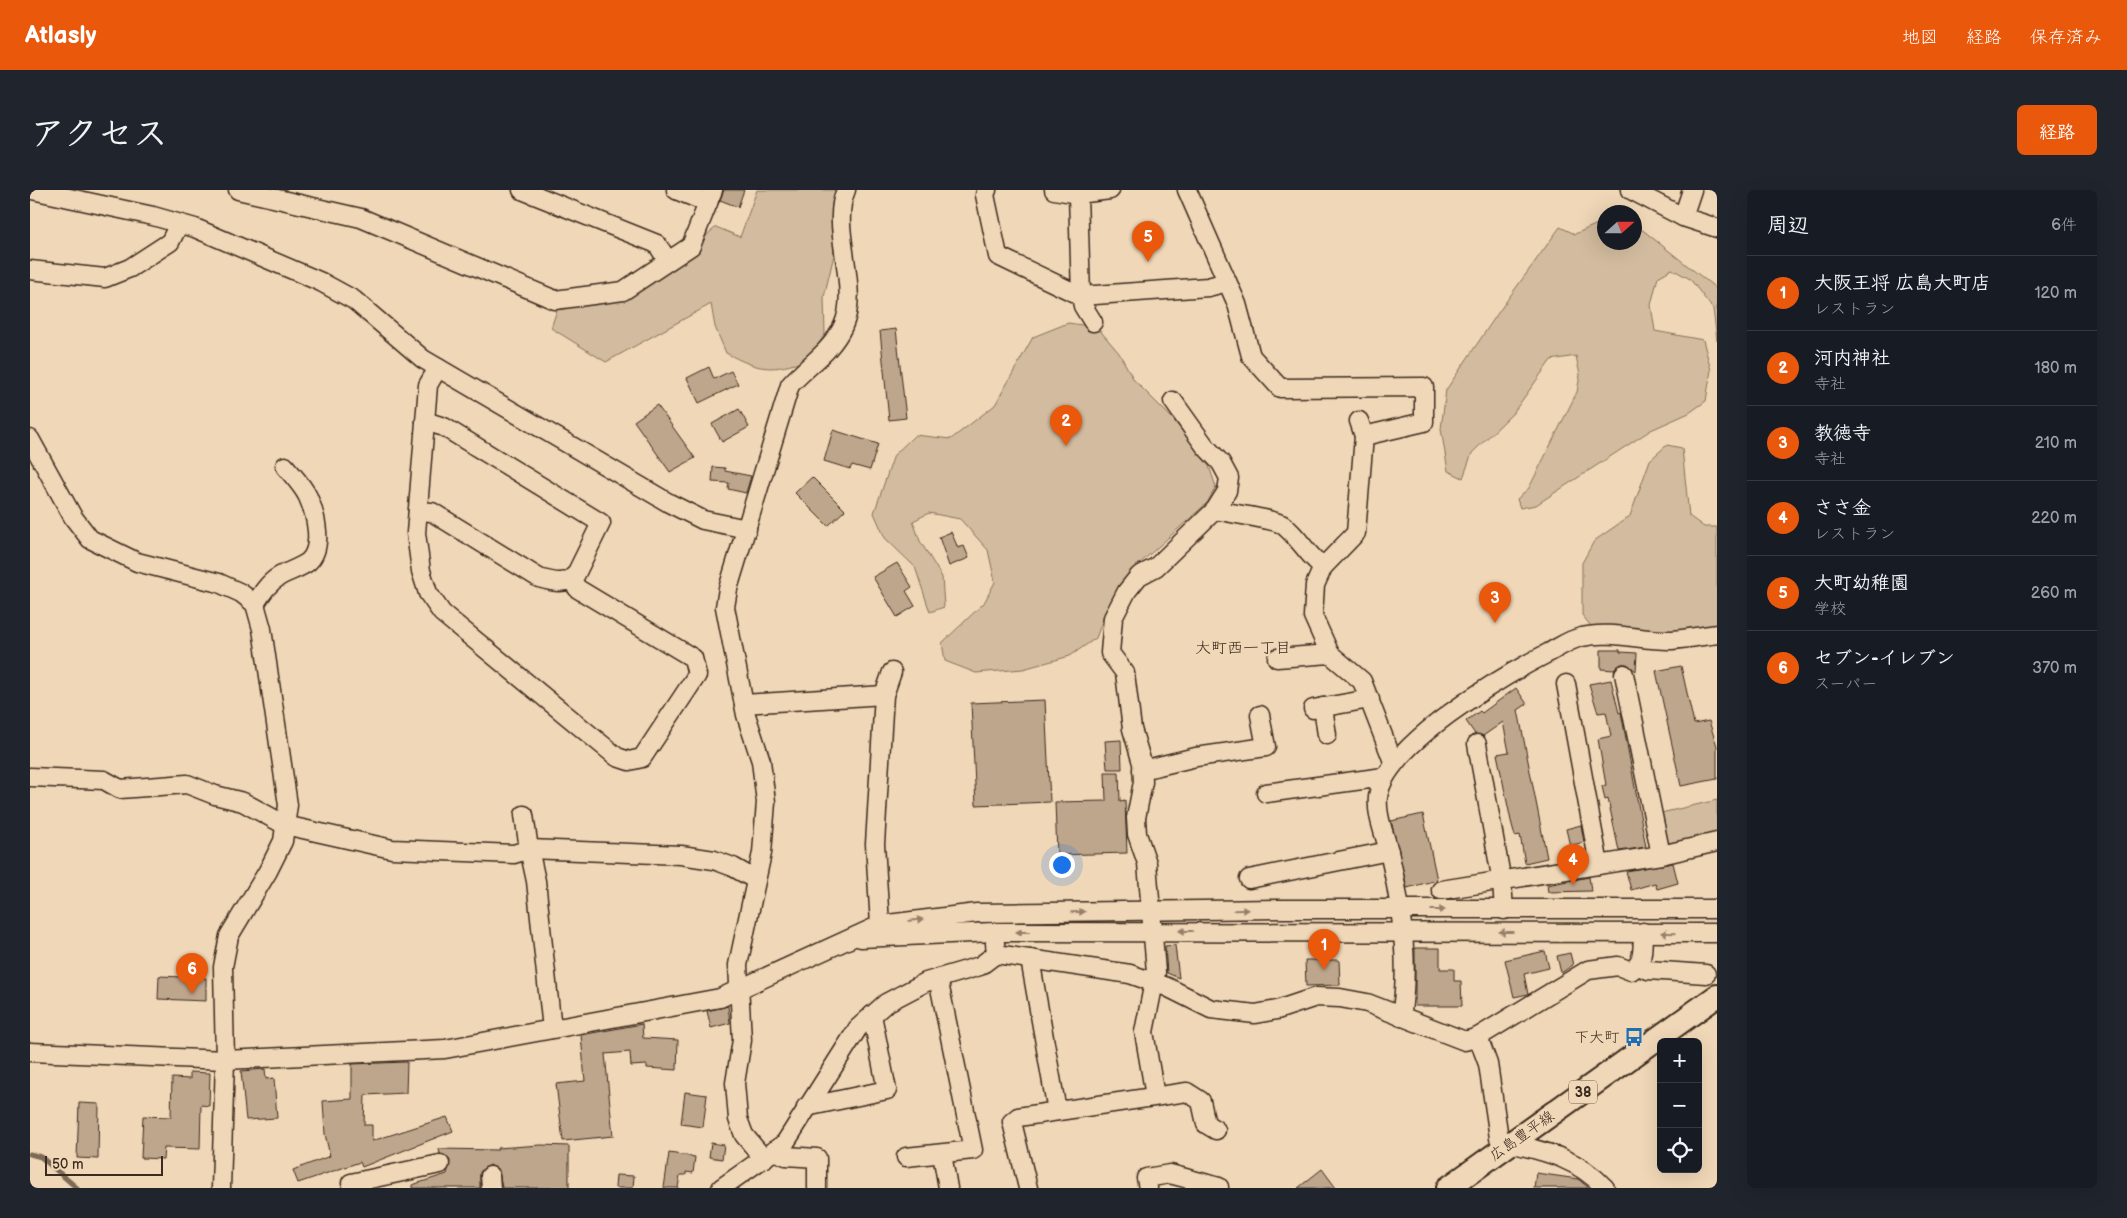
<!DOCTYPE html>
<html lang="ja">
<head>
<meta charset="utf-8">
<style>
  :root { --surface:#171b24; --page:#20242c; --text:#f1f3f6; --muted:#9ea1a6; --line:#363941; --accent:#ea580c }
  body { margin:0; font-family:"Balsamiq Sans","Klee One",sans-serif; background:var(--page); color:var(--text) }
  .controls { position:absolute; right:15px; bottom:15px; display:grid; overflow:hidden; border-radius:8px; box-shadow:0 5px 20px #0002 }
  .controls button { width:45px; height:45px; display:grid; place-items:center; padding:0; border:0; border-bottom:1px solid var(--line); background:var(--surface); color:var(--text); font:25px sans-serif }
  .compass { position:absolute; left:1567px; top:15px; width:45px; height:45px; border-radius:50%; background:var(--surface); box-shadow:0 5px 20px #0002; rotate:69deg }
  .scale { position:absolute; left:15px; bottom:12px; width:118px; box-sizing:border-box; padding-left:5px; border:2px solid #3b2a1e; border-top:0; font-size:14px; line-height:18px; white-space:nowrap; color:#3b2a1e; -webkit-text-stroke:4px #f0d7b7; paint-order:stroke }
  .you { position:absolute; left:1031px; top:674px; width:18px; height:18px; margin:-12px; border:4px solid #fff; border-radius:50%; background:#1a73e8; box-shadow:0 0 0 8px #1a73e833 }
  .badge { display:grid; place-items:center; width:32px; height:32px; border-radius:50%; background:var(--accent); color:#fff; font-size:16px; font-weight:700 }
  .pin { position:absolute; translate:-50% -41px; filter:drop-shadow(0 1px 2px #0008) }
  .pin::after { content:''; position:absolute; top:26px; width:18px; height:15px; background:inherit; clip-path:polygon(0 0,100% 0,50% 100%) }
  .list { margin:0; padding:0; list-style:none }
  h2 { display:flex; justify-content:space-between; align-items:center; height:65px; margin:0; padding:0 20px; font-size:21px }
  h2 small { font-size:16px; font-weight:400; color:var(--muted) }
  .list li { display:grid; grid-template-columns:32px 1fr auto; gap:15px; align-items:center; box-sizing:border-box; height:75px; padding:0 20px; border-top:1px solid var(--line) }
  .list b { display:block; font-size:19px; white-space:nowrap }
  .list p { margin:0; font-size:16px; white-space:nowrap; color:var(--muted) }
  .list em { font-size:16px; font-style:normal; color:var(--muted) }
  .icon { flex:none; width:28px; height:28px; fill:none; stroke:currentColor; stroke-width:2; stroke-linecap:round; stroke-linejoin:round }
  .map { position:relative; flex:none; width:1687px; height:998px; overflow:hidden; border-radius:8px }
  header { display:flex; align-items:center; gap:30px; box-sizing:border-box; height:70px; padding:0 25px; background:var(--accent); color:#fff }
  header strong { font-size:24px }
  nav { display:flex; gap:28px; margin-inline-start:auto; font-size:18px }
  .intro { display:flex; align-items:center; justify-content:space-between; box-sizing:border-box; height:120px; padding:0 30px }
  h1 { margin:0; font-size:35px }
  .button { padding:12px 22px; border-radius:8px; background:var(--accent); color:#fff; font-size:18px; font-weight:700 }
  main { display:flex; gap:30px; padding:0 30px }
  aside { flex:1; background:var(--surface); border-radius:8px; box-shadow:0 5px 20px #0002 }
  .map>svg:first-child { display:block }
</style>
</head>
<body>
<header>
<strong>Atlasly</strong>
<nav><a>地図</a><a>経路</a><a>保存済み</a></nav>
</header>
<div class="intro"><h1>アクセス</h1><a class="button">経路</a></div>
<main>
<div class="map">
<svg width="1687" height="998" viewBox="0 0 1687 998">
  <rect width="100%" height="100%" fill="#f0d7b7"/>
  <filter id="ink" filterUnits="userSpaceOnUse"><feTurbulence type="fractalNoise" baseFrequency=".02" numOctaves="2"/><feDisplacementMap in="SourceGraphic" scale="10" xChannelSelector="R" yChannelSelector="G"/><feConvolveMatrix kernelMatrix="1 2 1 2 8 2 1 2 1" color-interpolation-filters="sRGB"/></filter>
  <g filter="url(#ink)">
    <g fill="#d2bb9e" stroke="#86725e">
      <path d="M727,0H807L802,15L804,65L794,107L795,144L778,170C741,182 730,181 696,163L685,137L681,114L576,172L521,138L530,111L593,103L666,61L677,45L686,37L710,47Z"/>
      <path d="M1574,31V52H1604L1605,34L1687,99V150L1683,119L1660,89L1642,79L1628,87L1621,115L1625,141L1673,150L1681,180L1676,211L1659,223L1621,240L1506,315L1490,318L1487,309L1499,298L1547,202L1550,185L1546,166L1521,170L1483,223L1442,263L1433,288L1418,281L1411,239L1416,200L1470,120L1530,37L1545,44Z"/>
      <path d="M1038,133L1067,137L1089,163L1104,190L1142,228L1179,276L1186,297L1177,313L1100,382L1078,416L1066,448L1040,466L993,479L946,483L915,471L912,453L954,413L965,392L958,360L930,329L899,323L883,331L890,351L912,387L914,417L900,422L885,377L855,348L844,323L864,265L885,245L921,249L965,215L1003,147Z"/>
      <path d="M1637,255L1652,258L1659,326L1674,337H1687V442L1565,441L1552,425V373L1564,351L1600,326L1620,270Z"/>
      <path d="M1687,610V643L1638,654L1631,623Z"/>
    </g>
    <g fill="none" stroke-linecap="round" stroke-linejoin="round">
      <path stroke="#7c6956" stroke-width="5" d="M0,964L11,967L47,998"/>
    </g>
    <g fill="#bea68c" stroke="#3b2a1e">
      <path d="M694,0H714L708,17L690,10Z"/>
      <path d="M866,139L876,228L859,230L850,141Z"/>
      <path d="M679,177L684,189L701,181L708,194L669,213L657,188Z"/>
      <path d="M627,215L665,268L640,282L604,231Z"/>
      <path d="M709,219L719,237L692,252L682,234Z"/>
      <path d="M803,240L848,254L840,280L822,275L820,279L794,271Z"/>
      <path d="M683,277L695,278V281L721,286L716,303L698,299L699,293L682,292Z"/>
      <path d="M782,287L815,320L798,336L765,303Z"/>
      <path d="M921,342L928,358L934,356L939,368L919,376L909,347Z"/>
      <path d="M867,373L882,397L876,401L885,416L867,427L843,387Z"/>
      <path d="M1571,460H1590V462L1607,463L1606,481L1597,474H1591L1584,480L1571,479Z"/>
      <path d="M1651,476L1664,534L1679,531L1687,556V589L1651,596L1626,481Z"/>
      <path d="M1581,490L1589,523L1591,522L1616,657L1589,661L1578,609L1575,610L1572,596L1576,595L1568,549L1581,546L1576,522L1568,523L1559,494Z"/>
      <path d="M1486,498L1497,514L1488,520L1517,668L1495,673L1490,645L1485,646L1481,631L1467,564L1479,562L1473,532L1453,546L1445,544L1436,531L1450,521L1452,523Z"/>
      <path d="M1015,510L1020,612L946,615L941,513Z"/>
      <path d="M1091,550L1092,579H1077L1075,551Z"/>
      <path d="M1075,582H1089L1090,611L1095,610L1097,663L1027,665L1025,612L1076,611Z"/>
      <path d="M1393,624L1407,690L1377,698L1361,631Z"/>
      <path d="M1551,635L1554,652L1540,656L1536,639Z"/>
      <path d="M1643,673L1648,693L1627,699L1625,693L1601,700L1596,681Z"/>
      <path d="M1559,687L1561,701L1518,702L1517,695Z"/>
      <path d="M1145,755L1149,788L1137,783L1135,756Z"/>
      <path d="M1385,758H1410V779H1424V791H1431L1432,816H1385Z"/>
      <path d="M1515,761L1519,778L1494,784L1498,804L1484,807L1475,770Z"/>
      <path d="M1540,763L1543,775L1531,783L1527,766Z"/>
      <path d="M1275,770H1309L1310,795L1276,796Z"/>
      <path d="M129,786L176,788V811L128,809Z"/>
      <path d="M698,816L700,833L681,838L677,821Z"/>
      <path d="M612,834L613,848L648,850L647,880L617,878V875L601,876L600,862L575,864L583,946L533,951L526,894L555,891L551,845Z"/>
      <path d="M377,872L376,903L335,905L334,935H342V951L417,927L423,941L332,977L330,972L268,993L263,980L300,966L295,944L293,911L322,909V874Z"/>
      <path d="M235,879L236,889L244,888L247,928L216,930L211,881Z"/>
      <path d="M160,882L180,883L179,916L171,915L170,959L134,958L133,969L111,968L113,926L141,927L142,888L160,889Z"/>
      <path d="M655,902L677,905L673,937L651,934Z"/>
      <path d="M49,913L69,914L68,969L47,968Z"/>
      <path d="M681,953L694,955L692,969L679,967Z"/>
      <path d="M511,955L539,956V998H472L469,980L460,975L450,982V998H382V995L417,984L420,971L418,967L410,964L409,959L468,960L467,958Z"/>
      <path d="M639,963L665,967L663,983L656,982V985H650L648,998H634Z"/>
      <path d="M1292,979L1306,998H1268Z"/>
      <path d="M1506,983L1548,989L1559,998H1504Z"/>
      <path d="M586,985L604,986L603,998H585Z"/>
    </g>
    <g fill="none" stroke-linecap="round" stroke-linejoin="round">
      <g stroke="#3b2a1e" stroke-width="21">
        <g id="minor">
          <path d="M2,0L123,26L165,38L291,92L324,110L393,169L639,313L673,330L717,339"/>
          <path d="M208,0L331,28L525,110L593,101L661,56L683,0"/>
          <path d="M492,0L627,54L638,71"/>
          <path d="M646,0L678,13"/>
          <path d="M957,0L955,5L968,66L1051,106L1178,97L1197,92"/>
          <path d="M1024,0L1048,4L1080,0"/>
          <path d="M1157,0L1207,114L1221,166L1250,198L1394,197V232L1334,246"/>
          <path d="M1601,0L1653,27L1687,38"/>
          <path d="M1048,4L1051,106L1053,116L1063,132"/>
          <path d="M1653,27L1662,0"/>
          <path d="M0,80L75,88L100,78L140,52L149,34"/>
          <path d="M408,178L398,195L386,343L391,381L398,403L412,423L587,567L599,571L612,568L667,485L663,468L548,399L541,390"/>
          <path d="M1329,231L1334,246L1326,343L1293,377L1285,395L1283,426L1300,464L1332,491L1364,574"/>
          <path d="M0,249L43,327L60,349L107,372L189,393L211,403L225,414L232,439L258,615L253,651L238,681L199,746L193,777L195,870L191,998"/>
          <path d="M1185,320C1198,323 1245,329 1253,335C1269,347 1277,365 1293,377"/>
          <path d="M388,321L402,322L509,388C523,392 536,396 546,384L571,333L414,237L395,231"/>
          <path d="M225,414C232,403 239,392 250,386C259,381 270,378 278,372C294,358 286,325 278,307C273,296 263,286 255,276"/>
          <path d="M1247,468L1300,464"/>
          <path d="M1594,484L1631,665"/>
          <path d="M1536,494L1569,675"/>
          <path d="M714,514L854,505"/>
          <path d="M1293,517L1297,545"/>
          <path d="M1283,519L1340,509"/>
          <path d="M1447,554L1472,692L1474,720"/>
          <path d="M1112,580L1166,567L1236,557L1230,525"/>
          <path d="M0,587L74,590L90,599L157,594L185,605L213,612L255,635L362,659L484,664L499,659L651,665L684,670L703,677L726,690"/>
          <path d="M1236,603L1354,587"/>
          <path d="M494,625L499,659L506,691L522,839"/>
          <path d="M1219,689L1359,661"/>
          <path d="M1411,700L1631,665L1687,652"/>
          <path d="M850,735L845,654L854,505L862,482"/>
          <path d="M831,748L964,742L1687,743"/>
          <path d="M966,764L1100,784L1137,797L1181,819L1225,824L1247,820L1286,807L1310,808L1337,813L1435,851L1448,847L1558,780L1588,776L1601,781C1615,772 1612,758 1613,742"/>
          <path d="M1000,769L1027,921"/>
          <path d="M1608,776L1618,780L1676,784"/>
          <path d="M1371,827C1380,775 1371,713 1359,662C1355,644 1346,626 1348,607C1355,555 1473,486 1518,463C1528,458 1540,449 1552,447C1581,440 1612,451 1642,450C1657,449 1672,446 1687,444"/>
          <path d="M1448,847L1458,874L1469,948L1474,958"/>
          <path d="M0,862L195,870L415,859L690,808L850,735L947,723L1249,719H1687"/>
          <path d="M1125,906L1114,842L1126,782L1117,673L1107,644L1106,628L1113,592L1112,573L1102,539L1095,483L1080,463L1083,428L1097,401L1109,386L1126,377L1185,320L1197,301L1199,288L1191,273L1175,256L1143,211"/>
          <path d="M776,917L857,900L842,825"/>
          <path d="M1480,953C1518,962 1548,969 1575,998"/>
          <path d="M743,961L756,966L787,968V998"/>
          <path d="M912,964L918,998"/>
          <path d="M876,967L943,960L908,788"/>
          <path d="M734,969L714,945L708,929L705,893L712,850L708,775L732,663L736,612L731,571L716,525L695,417L698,399L760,195C778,175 801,162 813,136C831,97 799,38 816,0"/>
          <path d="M460,986L461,998"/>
          <path d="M321,993L410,974"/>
          <path d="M691,998L755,953L828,838L856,813L896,792L950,776L966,764L965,753"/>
          <path d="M998,998L982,932L988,927L1157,902L1171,911L1176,934L1186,940"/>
          <path d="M1118,998L1116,988L1140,984L1189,997"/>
        </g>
      </g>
      <g stroke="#3b2a1e" stroke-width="26">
        <path id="major" d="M1418,998L1687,806"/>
      </g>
      <use href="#minor" stroke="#f0d7b7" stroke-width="18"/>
      <use href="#major" stroke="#f0d7b7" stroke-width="22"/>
    </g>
    <defs><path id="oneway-solid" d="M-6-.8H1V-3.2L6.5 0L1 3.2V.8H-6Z" transform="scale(1.25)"/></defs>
    <g fill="#96806a">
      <use href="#oneway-solid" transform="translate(1211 720) rotate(-1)"/>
      <use href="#oneway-solid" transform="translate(1408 720)"/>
      <use href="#oneway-solid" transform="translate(1048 722) rotate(-1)"/>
      <use href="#oneway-solid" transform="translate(886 730) rotate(-7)"/>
      <use href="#oneway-solid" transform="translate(1156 741) rotate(180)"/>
      <use href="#oneway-solid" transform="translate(993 742) rotate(180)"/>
      <use href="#oneway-solid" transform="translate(1476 742) rotate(-180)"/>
      <use href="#oneway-solid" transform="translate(1638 743) rotate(-179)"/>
    </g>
  </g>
  <defs>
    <g id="bus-bare" transform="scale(1.5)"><path d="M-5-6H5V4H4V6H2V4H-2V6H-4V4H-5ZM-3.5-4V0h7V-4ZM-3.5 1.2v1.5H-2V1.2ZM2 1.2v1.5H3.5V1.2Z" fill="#1f6fb2" stroke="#f0d7b7" stroke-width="2.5" paint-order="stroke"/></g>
  </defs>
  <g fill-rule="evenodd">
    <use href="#bus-bare" x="1604" y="847"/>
  </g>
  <g text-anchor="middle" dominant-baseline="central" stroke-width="5" stroke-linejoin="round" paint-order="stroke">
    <rect fill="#f0d7b7" stroke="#715e4c" stroke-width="1" x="1539" y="890.5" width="28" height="23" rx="4"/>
    <g font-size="14" font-weight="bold" fill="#3b2a1e">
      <text x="1553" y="902">38</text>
    </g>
    <g font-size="15" fill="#3b2a1e" stroke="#f0d7b7" text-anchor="end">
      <text x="1589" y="847">下大町</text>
    </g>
    <g font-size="15" fill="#3b2a1e" stroke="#f0d7b7">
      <text transform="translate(1492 946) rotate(-35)">広島豊平線</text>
    </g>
    <g font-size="16" fill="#3b2a1e" stroke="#f0d7b7">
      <text x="1213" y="458">大町西一丁目</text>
    </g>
  </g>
</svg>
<div class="controls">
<button>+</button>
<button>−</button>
<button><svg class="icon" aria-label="locate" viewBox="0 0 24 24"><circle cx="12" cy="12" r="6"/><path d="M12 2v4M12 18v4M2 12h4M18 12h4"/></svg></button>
</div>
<svg class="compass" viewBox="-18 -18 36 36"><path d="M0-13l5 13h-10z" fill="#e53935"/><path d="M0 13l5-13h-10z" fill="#9ea1a6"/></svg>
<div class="scale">50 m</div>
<div class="you"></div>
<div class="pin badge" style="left:1294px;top:780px">1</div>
<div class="pin badge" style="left:1036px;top:256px">2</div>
<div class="pin badge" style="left:1465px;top:433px">3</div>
<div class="pin badge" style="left:1543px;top:695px">4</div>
<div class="pin badge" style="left:1118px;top:72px">5</div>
<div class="pin badge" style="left:162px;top:804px">6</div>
</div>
<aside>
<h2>周辺<small>6件</small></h2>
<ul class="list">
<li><span class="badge">1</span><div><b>大阪王将 広島大町店</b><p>レストラン</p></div><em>120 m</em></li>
<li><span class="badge">2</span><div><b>河内神社</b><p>寺社</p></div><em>180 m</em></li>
<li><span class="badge">3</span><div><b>教徳寺</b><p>寺社</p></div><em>210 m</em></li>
<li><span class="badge">4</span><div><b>ささ金</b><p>レストラン</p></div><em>220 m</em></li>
<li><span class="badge">5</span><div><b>大町幼稚園</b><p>学校</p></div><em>260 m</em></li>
<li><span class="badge">6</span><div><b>セブン-イレブン</b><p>スーパー</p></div><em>370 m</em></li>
</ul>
</aside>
</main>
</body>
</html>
